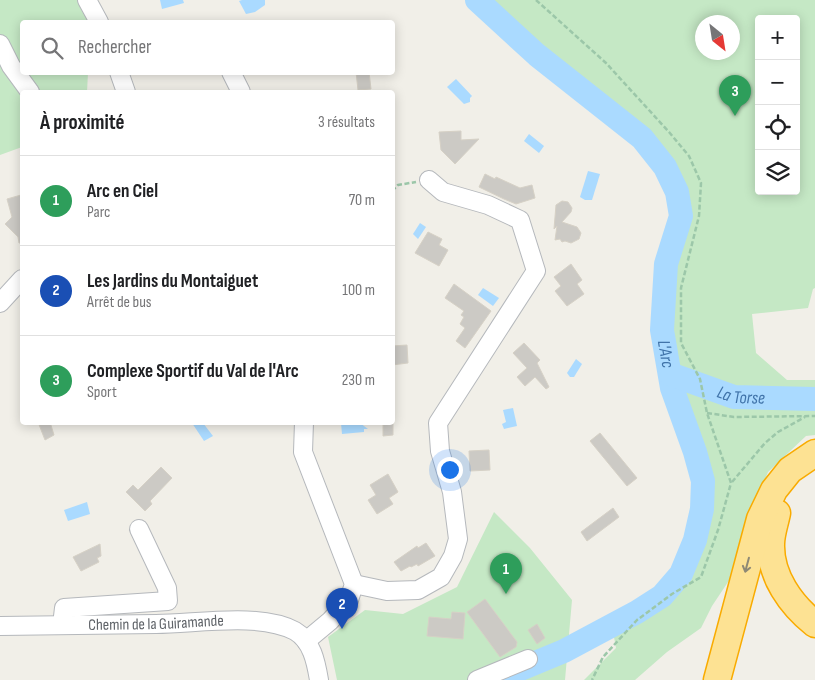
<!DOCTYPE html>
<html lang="fr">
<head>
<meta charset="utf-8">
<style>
  :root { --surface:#fff; --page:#f2f2f2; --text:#202124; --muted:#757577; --line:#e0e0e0; --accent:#ea4335 }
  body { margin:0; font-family:"Sofia Sans Condensed",sans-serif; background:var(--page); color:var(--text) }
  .controls { position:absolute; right:15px; top:15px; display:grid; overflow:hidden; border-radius:5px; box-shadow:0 2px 12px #0003 }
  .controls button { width:45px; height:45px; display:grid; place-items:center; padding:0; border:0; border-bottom:1px solid var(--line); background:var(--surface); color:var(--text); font:25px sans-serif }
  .compass { position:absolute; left:695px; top:15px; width:45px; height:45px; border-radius:50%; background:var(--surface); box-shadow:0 2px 12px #0003; rotate:150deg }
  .you { position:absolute; left:449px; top:469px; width:18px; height:18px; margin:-12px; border:4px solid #fff; border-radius:50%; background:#1a73e8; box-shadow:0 0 0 8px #1a73e833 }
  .badge { display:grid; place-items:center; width:32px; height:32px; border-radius:50%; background:var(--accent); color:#fff; font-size:16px; font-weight:700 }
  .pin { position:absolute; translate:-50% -41px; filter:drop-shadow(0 1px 2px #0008) }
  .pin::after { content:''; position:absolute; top:26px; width:18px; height:15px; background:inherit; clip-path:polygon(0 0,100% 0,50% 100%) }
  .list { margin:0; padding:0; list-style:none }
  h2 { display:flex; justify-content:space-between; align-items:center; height:65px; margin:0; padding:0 20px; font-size:21px }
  h2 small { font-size:16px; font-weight:400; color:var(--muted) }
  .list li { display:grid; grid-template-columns:32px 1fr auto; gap:15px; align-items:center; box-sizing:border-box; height:90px; padding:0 20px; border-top:1px solid var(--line) }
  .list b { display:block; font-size:19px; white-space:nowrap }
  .list p { margin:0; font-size:16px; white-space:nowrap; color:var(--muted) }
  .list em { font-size:16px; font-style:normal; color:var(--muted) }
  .icon { flex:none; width:28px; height:28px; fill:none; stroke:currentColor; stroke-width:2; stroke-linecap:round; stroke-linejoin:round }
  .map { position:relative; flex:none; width:815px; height:680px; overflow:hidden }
  .search { position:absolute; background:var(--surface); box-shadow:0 2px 12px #0003; left:20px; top:20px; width:375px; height:55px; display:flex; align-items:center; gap:12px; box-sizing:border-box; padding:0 18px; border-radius:5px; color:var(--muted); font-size:19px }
  .panel { position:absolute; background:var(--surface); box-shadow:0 2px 12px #0003; left:20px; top:90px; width:375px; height:335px; border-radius:5px }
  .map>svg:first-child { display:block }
</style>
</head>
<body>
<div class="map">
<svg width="815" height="680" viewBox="0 0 815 680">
  <rect width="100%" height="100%" fill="#f1efe8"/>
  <g fill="#c5e8c5" fill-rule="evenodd">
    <path d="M0,0H94L92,22H22V72L88,73L87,92H22V147L0,155Z"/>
    <path d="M477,0H815V288L813,289L808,308L752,314L756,353L787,380H815V435L806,436L768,472L740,542L730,579L712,606L701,628L667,652L635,680H584L616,648L612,626L662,596L681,574L695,540L702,509L703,481L695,452L672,388L662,330L666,264L681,216L677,192L665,167L642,138L537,55ZM759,19H796V191H759ZM702,22H732V52H702Z"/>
    <path d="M494,512L530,548L572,600L565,680H337L328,637L365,610L403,614L457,587Z"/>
  </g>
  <g fill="#aadaff">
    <path d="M160,0H183L184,3L162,9Z"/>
    <path d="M242,0H265V5L255,12L246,14L239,1Z"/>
    <path d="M456,79L472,96L470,98V102L464,104L447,87Z"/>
    <path d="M529,134L544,146L539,153L524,141Z"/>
    <path d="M588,171L600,174L592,200H585L580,197Z"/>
    <path d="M420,223L426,227L418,239L413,234Z"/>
    <path d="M483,288L499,298L493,306L478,295Z"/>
    <path d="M576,359L582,364L574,377H570L567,373Z"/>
    <path d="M513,408L517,426L504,429L502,424L506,422L503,410Z"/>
    <path d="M192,423H203L213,436L204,441Z"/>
    <path d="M341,423H360L368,429H364V432L342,434Z"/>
    <path d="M87,502L90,514L68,521L64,510Z"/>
  </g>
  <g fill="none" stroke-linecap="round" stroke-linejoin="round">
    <g stroke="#aadaff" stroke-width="24">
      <path id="s1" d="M477,0L537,55L642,138L665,167L677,192L681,216L666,264L662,330L672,388L695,452L703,481L702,509L695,540L681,574L662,596L637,612L564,651L506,675"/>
      <path id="s2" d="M670,374L734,397L815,399"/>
    </g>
  </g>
  <g fill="#cccac5" stroke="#d6d1c6">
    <path d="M356,72H369L371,89L358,90Z"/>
    <path d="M461,131V140L479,139L455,164L441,150L439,132Z"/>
    <path d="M485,174L495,179L496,177L520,188L532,185L535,198L516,204L504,199L479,187Z"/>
    <path d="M21,195L22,243H19L18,237L5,224L12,217L7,199Z"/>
    <path d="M562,201L568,202L572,208L571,212L562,222L577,227L581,233L579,239L571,243L565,241L562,242L560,239L555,240L557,226L554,229L556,205Z"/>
    <path d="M428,232L442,239L439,245L448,250L439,266L415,253Z"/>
    <path d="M571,264L582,280L577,284L584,294L567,306L555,291L561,286L554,277Z"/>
    <path d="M454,284L491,311L465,348L456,341L465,328L460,324L464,317L461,315L464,311L445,298Z"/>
    <path d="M524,343L540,360L537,363L549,387L546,389L535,377L525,386L517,377L527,368L513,353Z"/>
    <path d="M407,345L408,363L392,365V346Z"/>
    <path d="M38,422H50L54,435L45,440Z"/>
    <path d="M383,422H393V435L383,436Z"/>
    <path d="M600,433L637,478L627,486L590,441Z"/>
    <path d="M489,450L490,470L470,471L469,451Z"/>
    <path d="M161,467L172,478L150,501L152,504L145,511L126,492L133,485L138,490Z"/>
    <path d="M388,474L398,492L389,498L393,504L377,514L368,500L376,495L370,485Z"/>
    <path d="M613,508L619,517L587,541L581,532Z"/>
    <path d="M426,543L435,556L418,566L417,564L411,567L410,566L401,571L394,562L417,546L418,548Z"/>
    <path d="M100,544L101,556L97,558L99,562L81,571L73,557Z"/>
    <path d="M485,599L517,642L516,647L500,657L467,612Z"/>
    <path d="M452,612L465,613L463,639L427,636L429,617L451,619Z"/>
    <path d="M537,624L545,638L537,644L528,630Z"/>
  </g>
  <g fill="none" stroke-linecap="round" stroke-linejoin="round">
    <g stroke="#b5b8bc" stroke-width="20">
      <g id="minor">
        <path d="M87,0L99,22"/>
        <path d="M0,44L11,66L30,92"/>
        <path d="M119,72L126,92"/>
        <path d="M231,72L241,92"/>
        <path d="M0,303L22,279"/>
        <path d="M304,422L303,452L354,584L349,600L330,621L306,641"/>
        <path d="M354,584L387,591L418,590L441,577L453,556L458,539L452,492L440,451L438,423L536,271L520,220L488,205L443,192L429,180"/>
        <path d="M62,625L64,608L168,601L167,588L139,529"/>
        <path id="s3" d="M0,626C52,625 104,625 156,624C196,624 259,612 295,631C312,641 316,662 319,680"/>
        <path d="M477,680L528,659"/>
      </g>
    </g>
    <g stroke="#f9ab00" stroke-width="29">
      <g id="highway">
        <path d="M777,513C775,523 771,534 771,544C770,576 791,605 815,624"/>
        <path d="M717,680L760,519L774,490L790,470L815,453"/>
      </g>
    </g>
    <g stroke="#9cc7a9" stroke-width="2.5" stroke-dasharray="5 2.5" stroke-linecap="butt">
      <path d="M536,0L606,63L669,132L689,156L701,183L699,216L681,288V343L700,379L707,413L731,483L718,530L701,577L672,594L637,620L603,657L592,680"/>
      <path d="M392,191L398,185L416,182"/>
      <path d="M707,413L734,417L815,416"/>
      <path d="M732,482L765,443L778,432L805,417"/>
    </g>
    <use href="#minor" stroke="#fff" stroke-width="18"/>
    <use href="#highway" stroke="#fde293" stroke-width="26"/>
  </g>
  <defs><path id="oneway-shaft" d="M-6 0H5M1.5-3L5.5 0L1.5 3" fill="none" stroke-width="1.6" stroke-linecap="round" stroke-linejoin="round" transform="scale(1.25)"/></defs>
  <use stroke="#8e8975" href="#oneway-shaft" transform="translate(747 565) rotate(105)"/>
  <g text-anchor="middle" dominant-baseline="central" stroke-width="4.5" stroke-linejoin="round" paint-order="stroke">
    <g font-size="16" fill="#5f6368" stroke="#fff">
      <text stroke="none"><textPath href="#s3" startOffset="156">Chemin de la Guiramande</textPath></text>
    </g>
    <g font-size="18" font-style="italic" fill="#4174aa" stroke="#fff">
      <text stroke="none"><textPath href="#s1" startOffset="445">L'Arc</textPath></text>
      <text stroke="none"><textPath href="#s2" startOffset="75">La Torse</textPath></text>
    </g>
  </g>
</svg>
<div class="controls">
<button>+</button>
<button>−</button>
<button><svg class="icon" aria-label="locate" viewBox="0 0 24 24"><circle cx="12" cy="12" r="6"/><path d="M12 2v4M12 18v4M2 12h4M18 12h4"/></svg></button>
<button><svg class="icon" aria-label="layers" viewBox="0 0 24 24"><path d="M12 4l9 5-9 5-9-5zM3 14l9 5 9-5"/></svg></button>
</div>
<svg class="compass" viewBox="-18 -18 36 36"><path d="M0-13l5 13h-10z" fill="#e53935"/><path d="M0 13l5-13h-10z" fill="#757577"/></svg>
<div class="you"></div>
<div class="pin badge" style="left:506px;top:594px;background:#2e9e5b">1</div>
<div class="pin badge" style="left:342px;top:629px;background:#1a4fb4">2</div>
<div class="pin badge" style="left:735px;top:116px;background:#2e9e5b">3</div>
<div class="search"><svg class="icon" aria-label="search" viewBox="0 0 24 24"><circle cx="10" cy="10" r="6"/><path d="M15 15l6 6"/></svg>Rechercher</div>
<section class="panel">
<h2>À proximité<small>3 résultats</small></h2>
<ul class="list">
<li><span class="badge" style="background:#2e9e5b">1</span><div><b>Arc en Ciel</b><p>Parc</p></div><em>70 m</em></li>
<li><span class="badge" style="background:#1a4fb4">2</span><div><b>Les Jardins du Montaiguet</b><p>Arrêt de bus</p></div><em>100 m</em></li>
<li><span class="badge" style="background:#2e9e5b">3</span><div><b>Complexe Sportif du Val de l'Arc</b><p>Sport</p></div><em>230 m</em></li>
</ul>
</section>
</div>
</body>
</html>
